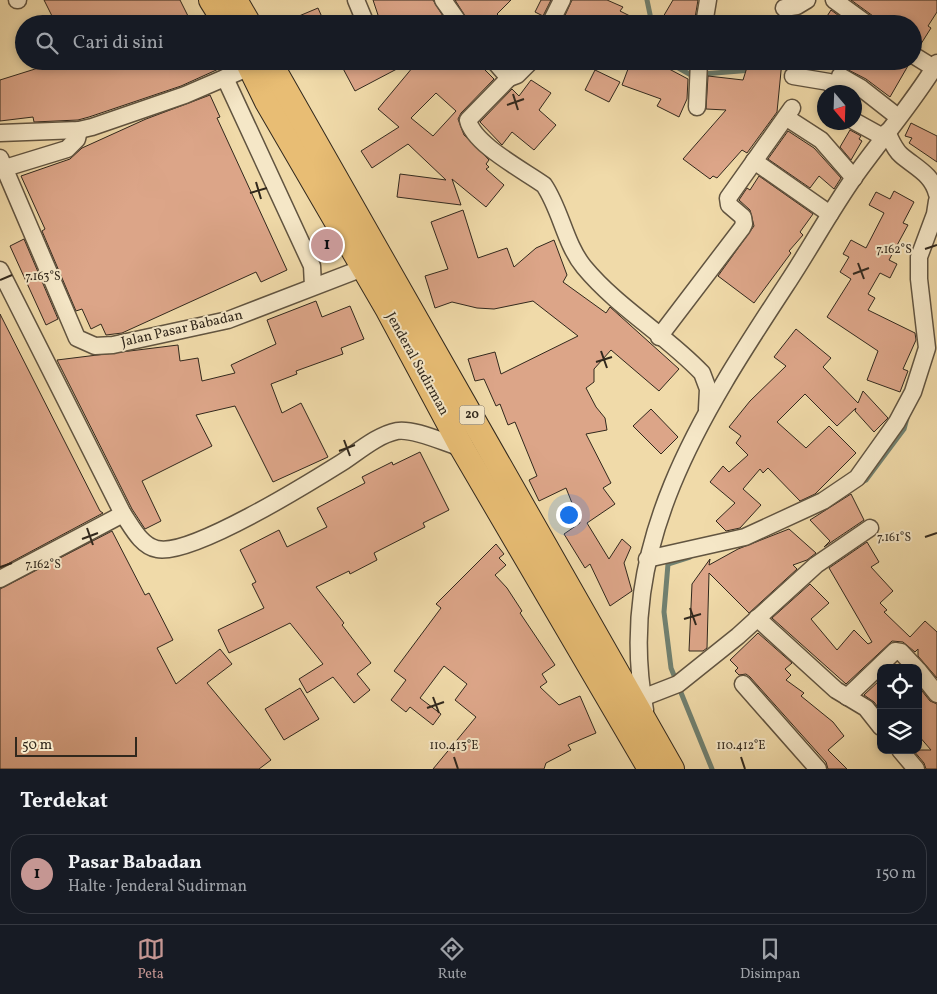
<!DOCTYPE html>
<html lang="id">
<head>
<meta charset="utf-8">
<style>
  :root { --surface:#171b24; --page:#242831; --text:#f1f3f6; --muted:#9ea1a6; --line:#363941; --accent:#c59692 }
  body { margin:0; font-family:Vollkorn,serif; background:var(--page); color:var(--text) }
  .controls { position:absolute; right:15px; bottom:15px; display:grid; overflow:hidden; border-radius:10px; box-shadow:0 2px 8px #0003 }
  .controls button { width:45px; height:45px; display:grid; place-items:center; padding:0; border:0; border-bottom:1px solid var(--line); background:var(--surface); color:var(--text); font:25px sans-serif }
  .compass { position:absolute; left:817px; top:85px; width:45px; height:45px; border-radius:50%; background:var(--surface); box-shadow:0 2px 8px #0003; rotate:161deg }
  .scale { position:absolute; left:15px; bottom:12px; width:122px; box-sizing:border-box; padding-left:5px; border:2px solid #31281d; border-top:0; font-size:14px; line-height:18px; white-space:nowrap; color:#31281d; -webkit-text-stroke:4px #f5e7c7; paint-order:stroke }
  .you { position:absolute; left:568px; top:514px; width:18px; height:18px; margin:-12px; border:4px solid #fff; border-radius:50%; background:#1a73e8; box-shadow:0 0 0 8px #1a73e833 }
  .badge { display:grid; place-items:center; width:32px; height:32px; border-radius:50%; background:var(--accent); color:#111; font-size:16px; font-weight:700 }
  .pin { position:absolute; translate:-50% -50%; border:2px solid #fff; box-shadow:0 1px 5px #0006 }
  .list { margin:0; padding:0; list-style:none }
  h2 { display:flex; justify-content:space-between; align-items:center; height:65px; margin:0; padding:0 20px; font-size:21px }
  h2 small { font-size:16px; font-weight:400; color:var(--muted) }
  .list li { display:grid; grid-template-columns:32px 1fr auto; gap:15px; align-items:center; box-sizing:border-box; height:80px; margin:0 10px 10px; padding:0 10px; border:1px solid var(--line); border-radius:20px }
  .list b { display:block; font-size:19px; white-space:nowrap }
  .list p { margin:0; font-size:16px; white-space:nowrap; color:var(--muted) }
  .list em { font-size:16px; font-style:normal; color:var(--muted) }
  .icon { flex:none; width:28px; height:28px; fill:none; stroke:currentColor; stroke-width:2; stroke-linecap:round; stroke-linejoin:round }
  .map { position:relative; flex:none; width:937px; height:769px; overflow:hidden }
  .search { position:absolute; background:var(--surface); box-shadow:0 2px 8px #0003; left:15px; right:15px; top:15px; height:55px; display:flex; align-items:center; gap:12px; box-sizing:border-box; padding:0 18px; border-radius:28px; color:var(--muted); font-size:19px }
  .sheet { height:155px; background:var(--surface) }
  nav { display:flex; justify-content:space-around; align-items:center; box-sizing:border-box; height:70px; border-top:1px solid var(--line); background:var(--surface); font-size:14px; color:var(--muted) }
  nav a { display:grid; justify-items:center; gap:2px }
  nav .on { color:var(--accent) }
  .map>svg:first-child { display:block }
</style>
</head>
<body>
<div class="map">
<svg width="937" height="769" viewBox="0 0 937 769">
  <rect width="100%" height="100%" fill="#f0daa9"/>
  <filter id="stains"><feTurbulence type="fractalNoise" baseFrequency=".004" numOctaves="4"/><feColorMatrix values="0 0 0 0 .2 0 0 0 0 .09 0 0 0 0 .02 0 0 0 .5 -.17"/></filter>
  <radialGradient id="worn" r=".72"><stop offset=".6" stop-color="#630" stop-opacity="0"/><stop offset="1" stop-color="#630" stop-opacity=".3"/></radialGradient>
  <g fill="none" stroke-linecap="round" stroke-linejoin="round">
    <g stroke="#708070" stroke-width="5">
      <path d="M647,0L652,24"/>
      <path d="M666,61L691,75L752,70"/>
      <path d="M860,483L866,480L904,429L907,418"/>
      <path d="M690,557L668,564L664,612L671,668L712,769"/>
    </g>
  </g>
  <g fill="#dca588" stroke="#31281d" fill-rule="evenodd">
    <path d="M44,0H180L192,24H56Z"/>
    <path d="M373,0H433L448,24H381Z"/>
    <path d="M455,0H511L497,14L507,24H470Z"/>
    <path d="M541,0H551L543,16L535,12Z"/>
    <path d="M572,0H607L623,7L620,11L646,24H566L562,22Z"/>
    <path d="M673,0H698L694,24H674L663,17Z"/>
    <path d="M851,0H937V12L928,26L931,28L919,47L913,45V24H877L873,16Z"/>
    <path d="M318,8L325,24H280Z"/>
    <path d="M831,10L850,24H822Z"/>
    <path d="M50,61H233L234,62L181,86L89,117L78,120L34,122L33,117L0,121V80L51,64Z"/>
    <path d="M339,61H412L355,91Z"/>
    <path d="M418,61H476L494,79L461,113L458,119L464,135L489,160L486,164L489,167L486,169L504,185L486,207L452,179L461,205L397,197L400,174L446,180L408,144L372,168L361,151L399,127L378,109ZM436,93L456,111L433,136L411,118Z"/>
    <path d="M631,61H654L688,79L687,99L679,117L657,106L661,99L622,85Z"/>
    <path d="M749,61H782L777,112L747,153L742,150L717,178L713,176L710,179L683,159L726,110L706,109L708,76L743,80Z"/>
    <path d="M831,61H906L909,64L890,97L866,79Z"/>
    <path d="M595,70L620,82L609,102L585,90Z"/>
    <path d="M531,80L551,93L539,110L556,125L534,150L512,132L502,145L480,122L512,89L519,96Z"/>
    <path d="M210,95L220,117L217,118L287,270L261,282L256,272L122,333L106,335L101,324L91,329L82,309L76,311L42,231L45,229L21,176L70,159L82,148L146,119Z"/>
    <path d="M911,123L937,136V162L909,143L912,138L905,136Z"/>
    <path d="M850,130L861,136L859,139L862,141L851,160L840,147Z"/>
    <path d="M788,131L814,148L841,178L834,189L819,176L810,188L768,159Z"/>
    <path d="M759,176L813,214L800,232L803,235L789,251L791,253L754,303L718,276L754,226L750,210L739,200L747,188L750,190Z"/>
    <path d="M894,191L914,202L903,223L908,225L889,260L897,264L890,278L880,273L868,294L875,298L868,310L915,333L916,340L903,369L908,371L900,392L867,380L878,351L827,317L851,279L840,272L849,257L843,254L851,240L866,248L884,213L869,205L876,192L890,199Z"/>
    <path d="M463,210L478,258L507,248L514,267L536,248L554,240L567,275L563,282L606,313L610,307L679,369L659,391L611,350L594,369V382L586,388L596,407L605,418L607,430L586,434L611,483L603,488L615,504L587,523L609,559L622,539L631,547L624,563L632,591L610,606L590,564L585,568L564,534L580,523L566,488L539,501L529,480L537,476L515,422L508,425L500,404L496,406L484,379L475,381L468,359L495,352L501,374L578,336L533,301L494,309L477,308L452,302L435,308L425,276L448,269L431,222Z"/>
    <path d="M24,239L58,319L46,325L10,246Z"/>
    <path d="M316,301L322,317L350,306L364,339L341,348L343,354L296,371L297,374L271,384L282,413L301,403L328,457L273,482L235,406L196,415L212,446L142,481L161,521L145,529L132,509L57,360L178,345L180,361L198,358L202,381L235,373L231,365L276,344L267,320Z"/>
    <path d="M0,314L100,511L103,513L0,568Z"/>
    <path d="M796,329L831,358L823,367L858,403L863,391L888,418L874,432L855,411L856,408L837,426L805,394L777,422L806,448L829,426L856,453L815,494L800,501L768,468L763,473L760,469L743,489L761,505L740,528L726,531L716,521L735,503L710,482L723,466L729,472L748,455L736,443L741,436L729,427L750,401L786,366L774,357Z"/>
    <path d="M651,409L678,437L661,454L633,426Z"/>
    <path d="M420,452L449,510L423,523L425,527L374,553L377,560L350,574L349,571L316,587L344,623L342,625L371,663L357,674L370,690L354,703L333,677L307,693L299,679L323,664L290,623L229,653L218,630L264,608L252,584L256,582L240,550L279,530L287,547L327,527L317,508L365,483L362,477L392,462L393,465Z"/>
    <path d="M851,494L864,520L824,547L830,541L810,520Z"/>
    <path d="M789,529L816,553L807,560L793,565L797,569L749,613L709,573L707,648L703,651H689L692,584L710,559L709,565L738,549Z"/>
    <path d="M112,531L145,595L149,593L173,640L157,648L176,684L220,649L232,664L207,683L271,760L259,769H0V589Z"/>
    <path d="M867,542L879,562L871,567L893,591L880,603L887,610L884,612L910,637L925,621L937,632V678L918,656V649L915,652L903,642L892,641L846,684L772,618L810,584L829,603L811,619L837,650L854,630L868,644L872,642L829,568Z"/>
    <path d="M496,544L504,554L499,558L506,565L495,575L507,588L522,611L520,613L555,665L542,674L547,682L540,687L559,705L580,696L596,733L568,745L571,750L546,763L544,769H433L476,717L455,700L467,684L444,666L420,698L441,714L433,725L410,707L406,712L391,700L406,680L394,671L441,608L436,604Z"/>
    <path d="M758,633L792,663L785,669L791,675L786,680L804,693L801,696L833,722L844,736L828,750L847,769H828L826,762L750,677L746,674L739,675L735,671L738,668L730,660Z"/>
    <path d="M881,679V711L874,702L864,695Z"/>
    <path d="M918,686L930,701L937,704V769H926L924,763L913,750H931L918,735Z"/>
    <path d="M300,688L319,719L284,740L265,709Z"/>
  </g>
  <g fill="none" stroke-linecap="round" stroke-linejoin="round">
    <g stroke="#615440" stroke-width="19">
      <g id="minor">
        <path d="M17,0H18"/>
        <path d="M356,0L366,24"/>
        <path d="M443,0L460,24"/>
        <path d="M834,0L867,24"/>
        <path d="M784,8L797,6L807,0"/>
        <path d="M550,24L562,0"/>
        <path d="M704,24L708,0"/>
        <path d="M913,55L934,68"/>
        <path d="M494,61L509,78L517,75L531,61"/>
        <path d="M793,76L829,82L836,92"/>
        <path d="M840,76L861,88L898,117"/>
        <path d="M225,78L312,266L313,286"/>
        <path d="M509,78L468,120C473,144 523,170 544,185C561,210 565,244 584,267C618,308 666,335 702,373L708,389L707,409"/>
        <path d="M697,107L699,61"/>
        <path d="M787,118L821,140L854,178"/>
        <path d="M854,121L883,137"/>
        <path d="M887,132C891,140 894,149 901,155C916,168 932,174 937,194"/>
        <path d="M0,133L79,130L92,127L185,95L250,67"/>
        <path d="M0,158L77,338L95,346L113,345L228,320L363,268"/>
        <path d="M754,161L830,214"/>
        <path d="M5,168L67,149L77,139L79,130"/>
        <path d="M0,270L123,514C132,527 141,546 157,549C190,557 309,483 341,463C358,452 377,435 397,431C413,428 445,443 462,448L465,446"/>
        <path d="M659,337L742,228L744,224L743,217L729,205L728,198L792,108"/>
        <path d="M647,559L745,537L823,501L857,478L897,422L913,392L927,348L919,279V257L935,214L937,201"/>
        <path d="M0,579L123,514"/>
        <path d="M757,618L836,690L866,708L881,727"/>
        <path d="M918,670L937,694"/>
        <path d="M743,684L818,769"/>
        <path d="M847,697L895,651L901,652L916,668"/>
        <path d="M642,698L678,684L738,636L816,565L870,528"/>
        <path d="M645,710C614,546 702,413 788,282C811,247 831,210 855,176C882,138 913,103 937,63"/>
        <path d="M900,750L916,769"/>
      </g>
    </g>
    <g stroke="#31281d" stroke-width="26">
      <g id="highway">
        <path d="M211,0L226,24"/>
        <path d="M235,0L249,24"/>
        <path d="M247,61L267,102L388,310L462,448L650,769"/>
        <path d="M269,61L672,769"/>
      </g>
    </g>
    <use href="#minor" stroke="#f5e7c7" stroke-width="16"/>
    <use href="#highway" stroke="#e8bd74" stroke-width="24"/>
  </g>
  <path fill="none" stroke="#31281d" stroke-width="2" d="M513,94L518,110M507,105L524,99M256,182L261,199M250,193L267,188M925,249L937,245M858,263L864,279M853,274L869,268M0,280L12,275M601,351L607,368M596,362L612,357M344,440L350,456M339,451L355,445M87,528L93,545M925,537L937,533M82,539L98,533M0,567L12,563M690,608L696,625M684,619L701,614M433,697L439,713M427,708L444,702M454,757L458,769M741,757L745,769"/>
  <g text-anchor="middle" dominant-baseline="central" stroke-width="4" stroke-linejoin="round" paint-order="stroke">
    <rect fill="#f5e7c7" stroke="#6c6150" stroke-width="1" x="459.5" y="405.5" width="25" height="19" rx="4"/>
    <g font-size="12" font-weight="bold" fill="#31281d">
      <text x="472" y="415">20</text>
    </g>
    <g font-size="14" fill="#31281d" stroke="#f5e7c7">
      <text transform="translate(182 329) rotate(-13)">Jalan Pasar Babadan</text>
      <text transform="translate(417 364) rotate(61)">Jenderal Sudirman</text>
    </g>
  </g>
  <g font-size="12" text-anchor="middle" fill="#31281d" stroke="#f5e7c7" stroke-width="4" stroke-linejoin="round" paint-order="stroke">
    <text x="894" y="253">7.162°S</text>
    <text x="43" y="280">7.163°S</text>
    <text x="894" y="541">7.161°S</text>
    <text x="43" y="568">7.162°S</text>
    <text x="454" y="749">110.413°E</text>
    <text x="741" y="749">110.412°E</text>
  </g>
  <rect width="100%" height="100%" filter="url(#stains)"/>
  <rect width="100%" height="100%" fill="url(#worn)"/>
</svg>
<div class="controls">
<button><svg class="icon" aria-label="locate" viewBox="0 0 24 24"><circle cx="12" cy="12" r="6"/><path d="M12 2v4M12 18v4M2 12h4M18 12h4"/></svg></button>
<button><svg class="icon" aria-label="layers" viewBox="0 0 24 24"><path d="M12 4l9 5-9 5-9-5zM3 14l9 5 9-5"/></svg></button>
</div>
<svg class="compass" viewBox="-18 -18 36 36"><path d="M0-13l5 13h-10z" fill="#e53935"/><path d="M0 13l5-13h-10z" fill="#9ea1a6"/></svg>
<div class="scale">50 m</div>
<div class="you"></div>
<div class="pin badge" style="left:327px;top:245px">1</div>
<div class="search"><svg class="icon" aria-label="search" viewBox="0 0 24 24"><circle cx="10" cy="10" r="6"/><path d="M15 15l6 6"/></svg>Cari di sini</div>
</div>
<section class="sheet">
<h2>Terdekat<small></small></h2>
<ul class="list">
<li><span class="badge">1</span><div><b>Pasar Babadan</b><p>Halte · Jenderal Sudirman</p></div><em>150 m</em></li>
</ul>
</section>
<nav>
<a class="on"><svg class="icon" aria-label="map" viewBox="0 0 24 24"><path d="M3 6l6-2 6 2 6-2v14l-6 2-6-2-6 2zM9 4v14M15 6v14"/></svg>Peta</a>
<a><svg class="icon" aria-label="directions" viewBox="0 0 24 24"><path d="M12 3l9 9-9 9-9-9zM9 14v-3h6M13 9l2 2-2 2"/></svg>Rute</a>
<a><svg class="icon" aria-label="saved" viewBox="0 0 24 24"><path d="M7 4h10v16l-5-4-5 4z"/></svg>Disimpan</a>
</nav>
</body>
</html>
